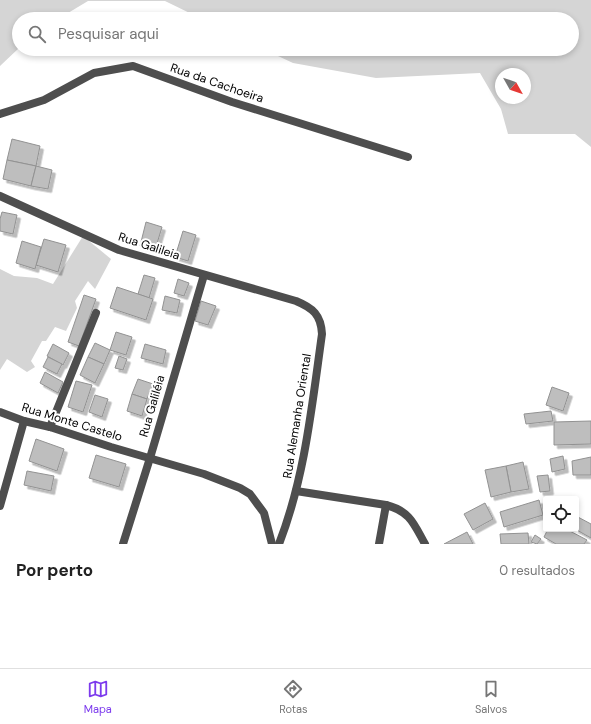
<!DOCTYPE html>
<html lang="pt">
<head>
<meta charset="utf-8">
<style>
  :root { --surface:#fff; --page:#f6f6f6; --text:#222; --muted:#767676; --line:#e0e0e0; --accent:#7c3aed }
  body { margin:0; font-family:"DM Sans",sans-serif; background:var(--page); color:var(--text) }
  .controls { position:absolute; right:12px; bottom:12px; display:grid; overflow:hidden; border-radius:4px; box-shadow:0 2px 6px #0003 }
  .controls button { width:36px; height:36px; display:grid; place-items:center; padding:0; border:0; border-bottom:1px solid var(--line); background:var(--surface); color:var(--text); font:20px sans-serif }
  .compass { position:absolute; left:495px; top:68px; width:36px; height:36px; border-radius:50%; background:var(--surface); box-shadow:0 2px 6px #0003; rotate:130deg }
  .list { margin:0; padding:0; list-style:none }
  h2 { display:flex; justify-content:space-between; align-items:center; height:52px; margin:0; padding:0 16px; font-size:17px }
  h2 small { font-size:13px; font-weight:400; color:var(--muted) }
  .icon { flex:none; width:22px; height:22px; fill:none; stroke:currentColor; stroke-width:2; stroke-linecap:round; stroke-linejoin:round }
  .map { position:relative; flex:none; width:591px; height:544px; overflow:hidden }
  .search { position:absolute; background:var(--surface); box-shadow:0 2px 6px #0003; left:12px; right:12px; top:12px; height:44px; display:flex; align-items:center; gap:10px; box-sizing:border-box; padding:0 14px; border-radius:22px; color:var(--muted); font-size:15px }
  .sheet { height:124px; background:var(--surface) }
  nav { display:flex; justify-content:space-around; align-items:center; box-sizing:border-box; height:56px; border-top:1px solid var(--line); background:var(--surface); font-size:11px; color:var(--muted) }
  nav a { display:grid; justify-items:center; gap:2px }
  nav .on { color:var(--accent) }
  .map>svg:first-child { display:block }
</style>
</head>
<body>
<div class="map">
<svg width="591" height="544" viewBox="0 0 591 544">
  <defs>
    <filter id="shadow"><feDropShadow dx="3.5" dy="3.5" stdDeviation="0" flood-color="#0004"/></filter>
  </defs>
  <rect width="100%" height="100%" fill="#fff"/>
  <g fill="#d5d5d5" fill-rule="evenodd">
    <path d="M0,0H591V147L575,134H508L501,109L480,73L376,78L293,63L263,49H572V19H202L165,1H88L58,19H19V48L0,66ZM501,74H525V98H501Z"/>
    <path d="M83,236L111,259L95,289L88,281L75,301L77,308L66,331L55,327L46,341H42L31,361L35,367L27,372L7,359L0,370V269L14,276L37,278L53,284Z"/>
  </g>
  <g fill="#bebebe" stroke="#929292" filter="url(#shadow)">
    <path d="M12,139L40,146L36,166L7,160Z"/>
    <path d="M7,160L36,166L31,186L3,179Z"/>
    <path d="M36,166L52,170L48,189L31,186Z"/>
    <path d="M2,212L17,215L13,234L0,231V219Z"/>
    <path d="M146,222L162,227L155,250L140,246Z"/>
    <path d="M183,231L196,235L188,261L175,257Z"/>
    <path d="M44,239L66,245L58,272L36,265Z"/>
    <path d="M22,241L41,247L35,269L16,263Z"/>
    <path d="M144,275L155,278L149,298L138,294Z"/>
    <path d="M178,279L189,283L184,296L174,293Z"/>
    <path d="M117,287L153,299L146,320L110,308Z"/>
    <path d="M84,295L96,299L79,346L68,342Z"/>
    <path d="M165,296L180,300L177,313L162,310Z"/>
    <path d="M201,301L216,306L208,325L195,321Z"/>
    <path d="M116,332L132,337L126,355L110,350Z"/>
    <path d="M95,343L110,350L104,364L88,357Z"/>
    <path d="M53,344L69,353L63,365L47,356Z"/>
    <path d="M145,344L166,350L163,364L141,358Z"/>
    <path d="M119,356L127,359L123,370L115,368Z"/>
    <path d="M48,357L62,364L57,374L43,367Z"/>
    <path d="M88,357L104,364L95,383L80,375Z"/>
    <path d="M45,372L63,382L58,393L40,383Z"/>
    <path d="M138,379L153,384L147,399L132,394Z"/>
    <path d="M76,381L92,385L83,412L68,407Z"/>
    <path d="M552,387L569,393L563,411L546,405Z"/>
    <path d="M132,394L147,399L142,416L127,411Z"/>
    <path d="M95,395L108,399L102,417L89,412Z"/>
    <path d="M551,411L553,421L526,424L524,414Z"/>
    <path d="M591,421V444L554,445V422Z"/>
    <path d="M36,439L64,449L57,471L29,461Z"/>
    <path d="M96,455L126,464L119,487L89,478Z"/>
    <path d="M563,456L565,469L552,472L550,459Z"/>
    <path d="M591,457V475H573L572,461Z"/>
    <path d="M523,462L529,489L511,492L506,466Z"/>
    <path d="M506,466L511,492L491,497L485,470Z"/>
    <path d="M27,471L54,476L51,491L24,485Z"/>
    <path d="M548,475L550,491L540,492L537,476Z"/>
    <path d="M539,500L543,515L504,527L500,512Z"/>
    <path d="M485,503L493,519L473,530L464,514Z"/>
    <path d="M576,516L591,524V538L575,529H576Z"/>
    <path d="M548,529H566L587,540L584,544H556L544,537Z"/>
    <path d="M467,532L473,544H444Z"/>
    <path d="M528,533L529,544H501L500,534Z"/>
    <path d="M535,535L541,539L537,544L531,542Z"/>
  </g>
  <g fill="none" stroke-linecap="round" stroke-linejoin="round">
    <g stroke="#4e4e4e" stroke-width="8">
      <path d="M0,114L44,100L94,73L133,66L232,102L408,157"/>
      <path d="M0,196L119,250L296,301C313,308 321,315 322,334C312,405 305,477 279,544"/>
      <path d="M0,412L24,421L50,427L111,447L204,474L240,488L250,494L264,513L272,544"/>
      <path d="M50,427L96,313"/>
      <path d="M296,491L386,505C410,511 414,524 425,544"/>
      <path d="M0,506L24,421"/>
      <path d="M123,544L150,458L204,275"/>
      <path d="M379,544L386,505"/>
    </g>
  </g>
  <g text-anchor="middle" dominant-baseline="central" stroke-width="4" stroke-linejoin="round" paint-order="stroke">
    <g font-size="12" fill="#000" stroke="#fff">
      <text transform="translate(217 83) rotate(19)">Rua da Cachoeira</text>
      <text transform="translate(149 246) rotate(18)">Rua Galileia</text>
      <text transform="translate(152 406) rotate(-74)">Rua Galiléia</text>
      <text transform="translate(297 416) rotate(-81)">Rua Alemanha Oriental</text>
      <text transform="translate(72 422) rotate(17)">Rua Monte Castelo</text>
    </g>
  </g>
</svg>
<div class="controls">
<button><svg class="icon" aria-label="locate" viewBox="0 0 24 24"><circle cx="12" cy="12" r="6"/><path d="M12 2v4M12 18v4M2 12h4M18 12h4"/></svg></button>
</div>
<svg class="compass" viewBox="-18 -18 36 36"><path d="M0-13l5 13h-10z" fill="#e53935"/><path d="M0 13l5-13h-10z" fill="#767676"/></svg>
<div class="search"><svg class="icon" aria-label="search" viewBox="0 0 24 24"><circle cx="10" cy="10" r="6"/><path d="M15 15l6 6"/></svg>Pesquisar aqui</div>
</div>
<section class="sheet">
<h2>Por perto<small>0 resultados</small></h2>
<ul class="list">
</ul>
</section>
<nav>
<a class="on"><svg class="icon" aria-label="map" viewBox="0 0 24 24"><path d="M3 6l6-2 6 2 6-2v14l-6 2-6-2-6 2zM9 4v14M15 6v14"/></svg>Mapa</a>
<a><svg class="icon" aria-label="directions" viewBox="0 0 24 24"><path d="M12 3l9 9-9 9-9-9zM9 14v-3h6M13 9l2 2-2 2"/></svg>Rotas</a>
<a><svg class="icon" aria-label="saved" viewBox="0 0 24 24"><path d="M7 4h10v16l-5-4-5 4z"/></svg>Salvos</a>
</nav>
</body>
</html>
